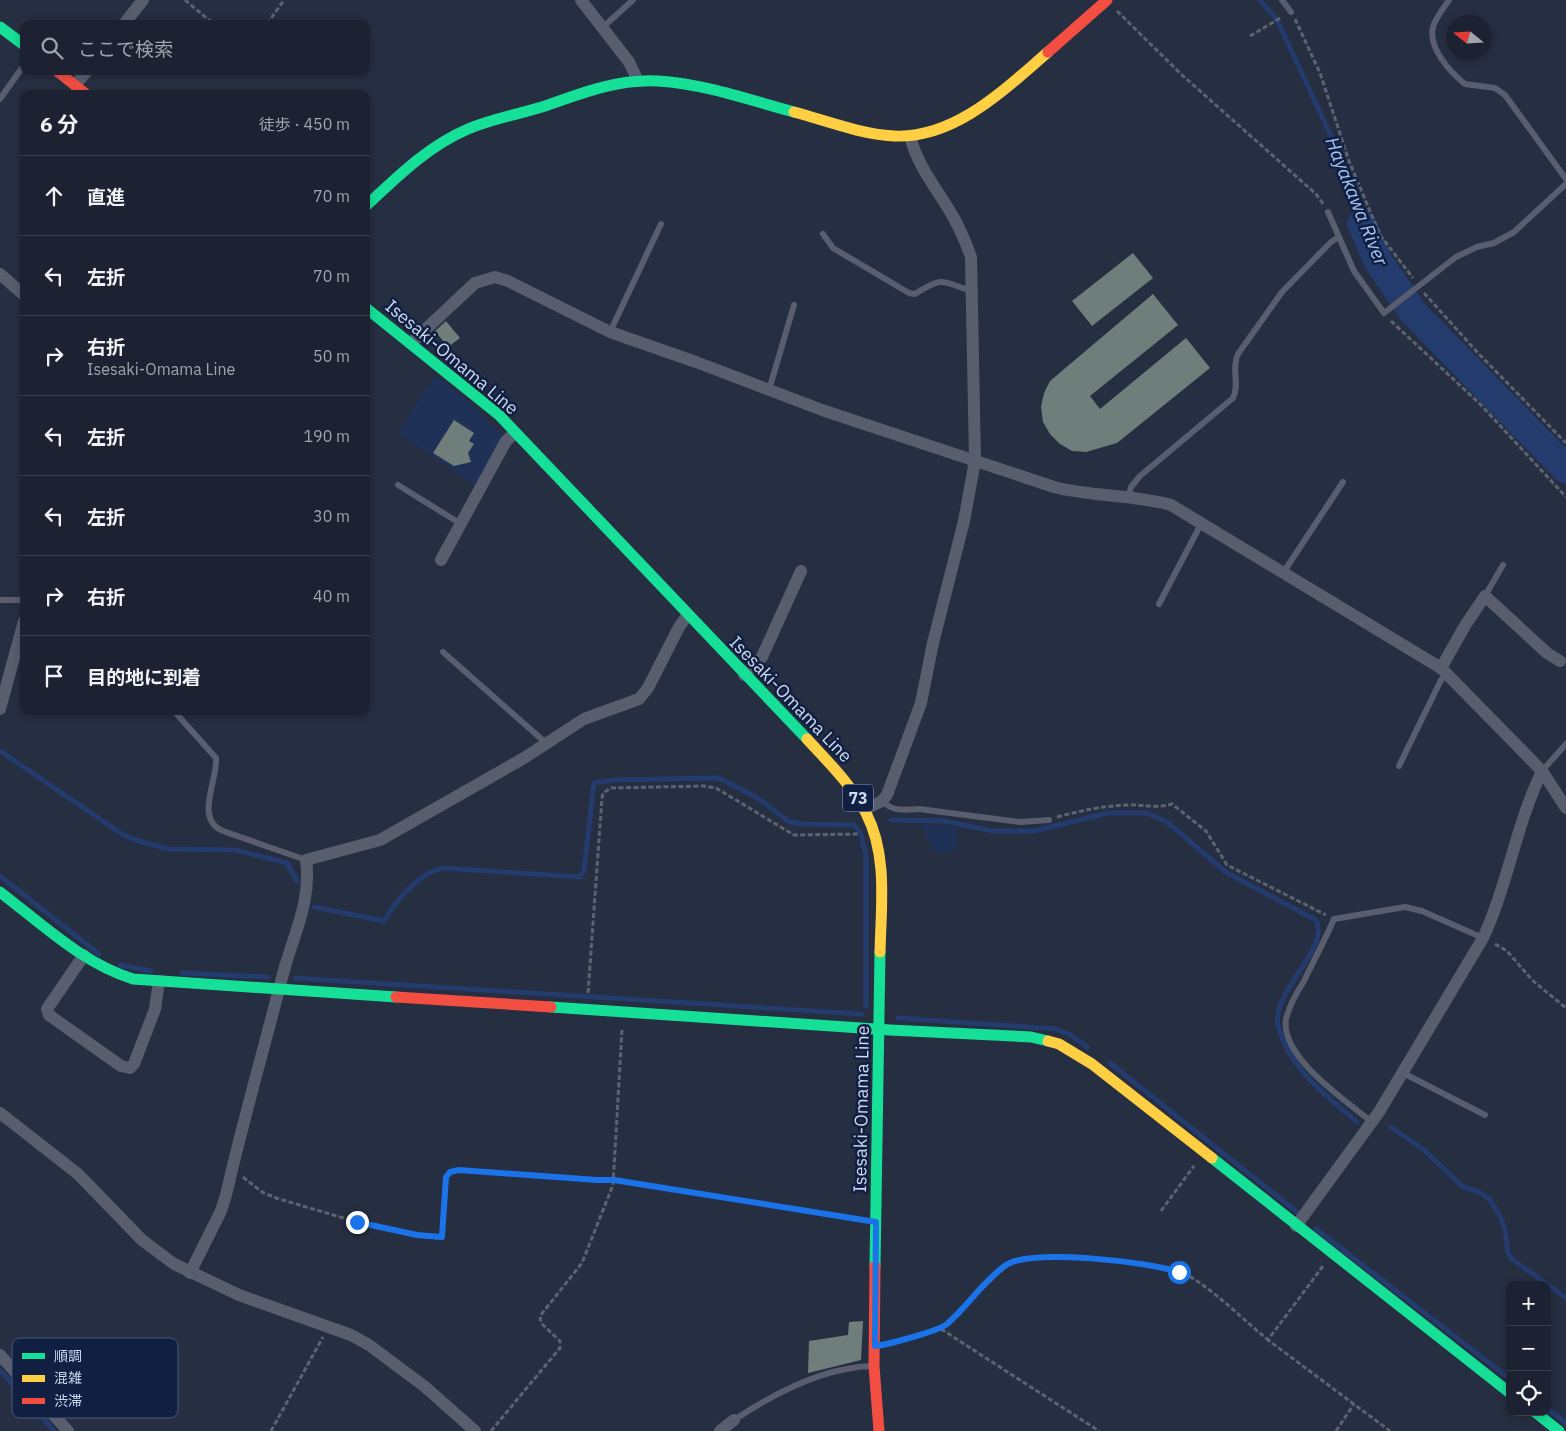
<!DOCTYPE html>
<html lang="ja">
<head>
<meta charset="utf-8">
<style>
  :root { --surface:#1c2231; --page:#252a39; --text:#f1f3f6; --muted:#a0a4ab; --line:#3a3f4d }
  body { margin:0; font-family:"IBM Plex Sans","Noto Sans JP",sans-serif; background:var(--page); color:var(--text) }
  .controls { position:absolute; right:15px; bottom:15px; display:grid; overflow:hidden; border-radius:10px; box-shadow:0 2px 8px #0003 }
  .controls button { width:45px; height:45px; display:grid; place-items:center; padding:0; border:0; border-bottom:1px solid var(--line); background:var(--surface); color:var(--text); font:25px sans-serif }
  .compass { position:absolute; left:1446px; top:15px; width:45px; height:45px; border-radius:50%; background:var(--surface); box-shadow:0 2px 8px #0003; rotate:288deg }
  .stop { position:absolute; width:15px; height:15px; margin:-11px; border:4px solid #1a73e8; border-radius:50%; background:#fff }
  .stop.end { background:#1a73e8; border-color:#fff; box-shadow:0 1px 5px #0008 }
  .list { margin:0; padding:0; list-style:none }
  h2 { display:flex; justify-content:space-between; align-items:center; height:65px; margin:0; padding:0 20px; font-size:21px }
  h2 small { font-size:16px; font-weight:400; color:var(--muted) }
  .list li { display:grid; grid-template-columns:32px 1fr auto; gap:15px; align-items:center; box-sizing:border-box; height:80px; padding:0 20px; border-top:1px solid var(--line) }
  .list b { display:block; font-size:19px; white-space:nowrap }
  .list p { margin:0; font-size:16px; white-space:nowrap; color:var(--muted) }
  .list em { font-size:16px; font-style:normal; color:var(--muted) }
  .icon { flex:none; width:28px; height:28px; fill:none; stroke:currentColor; stroke-width:2; stroke-linecap:round; stroke-linejoin:round }
  .map { position:relative; flex:none; width:1566px; height:1431px; overflow:hidden }
  .search { position:absolute; background:var(--surface); box-shadow:0 2px 8px #0003; left:20px; top:20px; width:350px; height:55px; display:flex; align-items:center; gap:12px; box-sizing:border-box; padding:0 18px; border-radius:10px; color:var(--muted); font-size:19px }
  .panel { position:absolute; background:var(--surface); box-shadow:0 2px 8px #0003; left:20px; top:90px; width:350px; height:625px; border-radius:10px }
  .map>svg:first-child { display:block }
</style>
</head>
<body>
<div class="map">
<svg width="1566" height="1431" viewBox="0 0 1566 1431">
  <rect width="100%" height="100%" fill="#262e41"/>
  <g fill="#1f3157">
    <path d="M435,375L466,399L503,437L476,486L398,433Z"/>
    <path d="M920,823L956,828L959,845L949,853L934,852Z"/>
  </g>
  <g fill="none" stroke-linecap="round" stroke-linejoin="round">
    <g stroke="#243b6e" stroke-width="5">
      <path d="M1260,0L1277,20L1331,136L1362,224"/>
      <path d="M0,751L122,834L136,840L168,849L235,850L287,863L297,881"/>
      <path d="M891,820L944,821L993,831H1034L1108,813H1147L1167,822L1227,873L1316,920C1331,947 1271,993 1278,1025C1288,1068 1326,1095 1357,1122"/>
      <path d="M0,876L99,954"/>
      <path d="M314,907L384,921C395,901 420,872 443,868L580,877L584,870L594,783L614,780L714,778L721,779L758,798L788,821L800,824L854,825L861,834L866,855V1006"/>
      <path d="M120,965L151,971"/>
      <path d="M182,973L268,977"/>
      <path d="M295,978L862,1014"/>
      <path d="M898,1018L1056,1029L1071,1035L1087,1047"/>
      <path d="M1110,1063L1297,1212"/>
      <path d="M1391,1127L1424,1150L1463,1187L1479,1192L1489,1199L1500,1216L1505,1230L1508,1253L1512,1259L1566,1298"/>
      <path d="M1316,1229L1510,1379"/>
      <path d="M0,1370L54,1431"/>
      <path d="M1547,1408L1566,1423"/>
    </g>
    <path stroke="#243b6e" stroke-width="29" d="M1362,224L1378,261L1413,312L1566,469"/>
  </g>
  <g fill="#6f7d7b">
    <path d="M1133,253L1153,278L1092,326L1072,301Z"/>
    <path d="M1153,294L1178,325L1090,396L1100,409L1186,338L1210,368L1117,443L1086,452L1072,451L1060,444L1050,434L1043,422L1041,407L1044,393L1050,381Z"/>
    <path d="M446,321L460,338L448,347L435,331Z"/>
    <path d="M454,420L474,433L469,441L474,444L468,453L471,462L454,466L433,453Z"/>
    <path d="M863,1321L861,1360L808,1373L809,1341L848,1335L849,1322Z"/>
  </g>
  <g fill="none" stroke-linecap="round" stroke-linejoin="round">
    <g stroke="#5c6370" stroke-width="3" stroke-dasharray="5 2.5" stroke-linecap="butt">
      <path d="M185,0L214,24"/>
      <path d="M1117,11L1182,75L1316,194L1324,205"/>
      <path d="M1295,19L1320,73L1349,161L1380,235L1413,278"/>
      <path d="M267,24L284,0"/>
      <path d="M1250,36L1282,17"/>
      <path d="M1424,293L1478,353L1566,443"/>
      <path d="M1391,321L1481,405L1566,497"/>
      <path d="M1057,817C1080,811 1102,806 1126,805C1143,804 1156,809 1172,804L1206,831L1227,865L1326,915"/>
      <path d="M1495,944L1507,951L1532,980L1566,1008"/>
      <path d="M588,993L602,798L603,793L611,788L704,786L716,788L794,835L859,834"/>
      <path d="M243,1177L262,1192L276,1198L357,1222L436,1238L442,1237L446,1177L450,1172L459,1170L597,1181L614,1180L861,1221"/>
      <path d="M1161,1211L1194,1166"/>
      <path d="M1323,1266L1268,1340L1390,1431"/>
      <path d="M941,1329L1099,1431"/>
      <path d="M890,1343L941,1328L1007,1265C1038,1250 1164,1259 1194,1279C1220,1296 1244,1320 1268,1340"/>
      <path d="M271,1431L323,1337"/>
      <path d="M491,1431L560,1348V1341L541,1323L540,1316L582,1263L613,1185L622,1029"/>
      <path d="M1336,1431L1354,1404"/>
    </g>
    <g stroke="#585e6e" stroke-width="6">
      <path d="M1282,0L1291,12"/>
      <path d="M1449,0C1443,9 1436,17 1433,27C1428,48 1450,72 1465,84L1495,88L1505,95L1566,179"/>
      <path d="M603,27L633,0"/>
      <path d="M0,99L24,65"/>
      <path d="M1328,212L1354,271L1384,313L1456,257L1477,247L1494,243L1514,232L1566,184"/>
      <path d="M823,234L833,248L909,293L915,294C943,276 941,281 971,291"/>
      <path d="M610,332L661,224"/>
      <path d="M769,390L794,305"/>
      <path d="M398,485L461,524"/>
      <path d="M1128,498L1131,487L1140,476L1233,398C1240,385 1231,368 1238,354L1282,292L1331,242L1339,237"/>
      <path d="M1283,573L1343,482"/>
      <path d="M1485,596L1503,565"/>
      <path d="M0,600H24"/>
      <path d="M1159,604L1201,524"/>
      <path d="M443,652L546,743"/>
      <path d="M174,711L216,758C218,780 194,819 223,831L306,860"/>
      <path d="M1399,766L1441,680L1447,674"/>
      <path d="M1542,771L1566,744"/>
      <path d="M882,801C893,812 905,810 919,809L1020,822L1049,820"/>
      <path d="M1403,1073L1485,1115"/>
      <path d="M1372,1122C1346,1101 1280,1057 1286,1019C1289,1006 1297,992 1304,981C1314,960 1325,940 1334,919L1405,907L1422,911L1483,938"/>
      <path d="M734,1420C773,1394 824,1367 873,1366"/>
    </g>
    <g stroke="#585e6e" stroke-width="12">
      <path d="M581,0L629,62L638,81"/>
      <path d="M124,24L143,0"/>
      <path d="M75,85L87,71"/>
      <path d="M0,274L24,295"/>
      <path d="M411,343L475,283L495,277L508,281L610,332L696,362L822,410L1054,487C1092,497 1133,494 1171,505L1441,668L1542,771L1566,808"/>
      <path d="M441,560L506,441L515,433"/>
      <path d="M1441,668L1466,624L1485,596L1547,653L1560,661"/>
      <path d="M744,675L762,657L801,571"/>
      <path d="M0,709L24,621"/>
      <path d="M866,809L882,801L887,795L921,703L933,643L964,521L975,461L971,257C965,240 958,224 948,208C933,184 917,164 910,136"/>
      <path d="M84,955L47,1009L49,1015L121,1066L130,1068L134,1064L155,1009L159,981"/>
      <path d="M0,1113L78,1174L142,1240L174,1264L239,1295L351,1335L369,1345L424,1386L475,1431"/>
      <path d="M1296,1226L1379,1112L1483,938C1508,884 1516,825 1542,771"/>
      <path d="M190,1273L221,1211L226,1195C243,1121 264,1048 283,974C293,936 312,900 306,860L380,840L524,758L584,719L639,699L648,688L679,627L687,616"/>
      <path d="M0,1355L68,1431"/>
      <path d="M720,1431L734,1420"/>
    </g>
    <g stroke="#16e098" stroke-width="11">
      <path d="M0,27L24,45"/>
      <path d="M366,206C397,177 428,146 468,129C494,118 521,114 548,105C584,92 619,79 658,81C705,84 749,100 794,112"/>
      <path d="M366,308L499,415L807,739"/>
      <path d="M0,892C42,924 82,963 133,979L396,997"/>
      <path d="M551,1007L890,1030L1031,1037L1048,1041"/>
      <path d="M1212,1158L1510,1393"/>
      <path d="M875,1266L880,952"/>
      <path d="M1535,1412L1559,1431"/>
    </g>
    <g stroke="#ffcf43" stroke-width="11">
      <path d="M794,112C827,121 860,134 894,136C955,139 1005,89 1048,52"/>
      <path d="M807,739C828,762 852,785 866,813C888,855 881,907 880,952"/>
      <path d="M1048,1041L1059,1044L1092,1064L1212,1158"/>
    </g>
    <g stroke="#f24e42" stroke-width="11">
      <path d="M1048,52L1107,0"/>
      <path d="M57,71L86,94"/>
      <path d="M396,997L551,1007"/>
      <path d="M875,1266L874,1366L879,1431"/>
    </g>
  </g>
  <g fill="none" stroke-linecap="round" stroke-linejoin="round">
    <path stroke="#1a73e8" stroke-width="6" d="M357,1222L417,1235L442,1237L446,1177L450,1172L459,1170L597,1180H614L876,1222L875,1346C886,1345 939,1331 947,1324C968,1306 983,1281 1006,1265C1032,1248 1148,1262 1179,1272"/>
  </g>
  <g text-anchor="middle" dominant-baseline="central" stroke-width="5" stroke-linejoin="round" paint-order="stroke">
    <rect fill="#112042" stroke="#95a2bc" stroke-width="1" x="843" y="784.5" width="30" height="27" rx="4"/>
    <g font-size="16" font-weight="bold" fill="#cdd9f0">
      <text x="858" y="798">73</text>
    </g>
    <g font-size="18" fill="#cdd9f0" stroke="#112042">
      <text transform="translate(452 357) rotate(40)">Isesaki-Omama Line</text>
      <text transform="translate(791 699) rotate(46)">Isesaki-Omama Line</text>
      <text transform="translate(861 1109) rotate(-89)">Isesaki-Omama Line</text>
    </g>
    <g font-size="19" font-style="italic" fill="#aac4f6" stroke="#112042">
      <text transform="translate(1357 201) rotate(68)">Hayakawa River</text>
    </g>
  </g>
  <rect x="12" y="1338" width="166" height="80" rx="8" fill="#112042" stroke="#495876" stroke-width="1"/>
  <rect x="22" y="1353" width="23" height="6" fill="#16e098"/>
  <rect x="22" y="1375" width="23" height="7" fill="#ffcf43"/>
  <rect x="22" y="1398" width="23" height="6" fill="#f24e42"/>
  <g font-size="14" fill="#cdd9f0">
    <text x="54" y="1361">順調</text>
    <text x="54" y="1383">混雑</text>
    <text x="54" y="1406">渋滞</text>
  </g>
</svg>
<div class="controls">
<button>+</button>
<button>−</button>
<button><svg class="icon" aria-label="locate" viewBox="0 0 24 24"><circle cx="12" cy="12" r="6"/><path d="M12 2v4M12 18v4M2 12h4M18 12h4"/></svg></button>
</div>
<svg class="compass" viewBox="-18 -18 36 36"><path d="M0-13l5 13h-10z" fill="#e53935"/><path d="M0 13l5-13h-10z" fill="#a0a4ab"/></svg>
<div class="stop" style="left:1179px;top:1272px"></div>
<div class="stop end" style="left:357px;top:1222px"></div>
<div class="search"><svg class="icon" aria-label="search" viewBox="0 0 24 24"><circle cx="10" cy="10" r="6"/><path d="M15 15l6 6"/></svg>ここで検索</div>
<section class="panel">
<h2>6 分<small>徒歩 · 450 m</small></h2>
<ul class="list">
<li><svg class="icon" aria-label="ahead" viewBox="0 0 24 24"><path d="M12 20V5M6 11l6-6 6 6"/></svg><div><b>直進</b></div><em>70 m</em></li>
<li><svg class="icon" aria-label="left" viewBox="0 0 24 24"><path d="M17 20v-9H6M10 6l-5 5 5 5"/></svg><div><b>左折</b></div><em>70 m</em></li>
<li><svg class="icon" aria-label="right" viewBox="0 0 24 24"><path d="M7 20v-9h11M14 6l5 5-5 5"/></svg><div><b>右折</b><p>Isesaki-Omama Line</p></div><em>50 m</em></li>
<li><svg class="icon" aria-label="left" viewBox="0 0 24 24"><path d="M17 20v-9H6M10 6l-5 5 5 5"/></svg><div><b>左折</b></div><em>190 m</em></li>
<li><svg class="icon" aria-label="left" viewBox="0 0 24 24"><path d="M17 20v-9H6M10 6l-5 5 5 5"/></svg><div><b>左折</b></div><em>30 m</em></li>
<li><svg class="icon" aria-label="right" viewBox="0 0 24 24"><path d="M7 20v-9h11M14 6l5 5-5 5"/></svg><div><b>右折</b></div><em>40 m</em></li>
<li><svg class="icon" aria-label="arrive" viewBox="0 0 24 24"><path d="M6 21V4h12l-3 4 3 4H6"/></svg><div><b>目的地に到着</b></div></li>
</ul>
</section>
</div>
</body>
</html>
